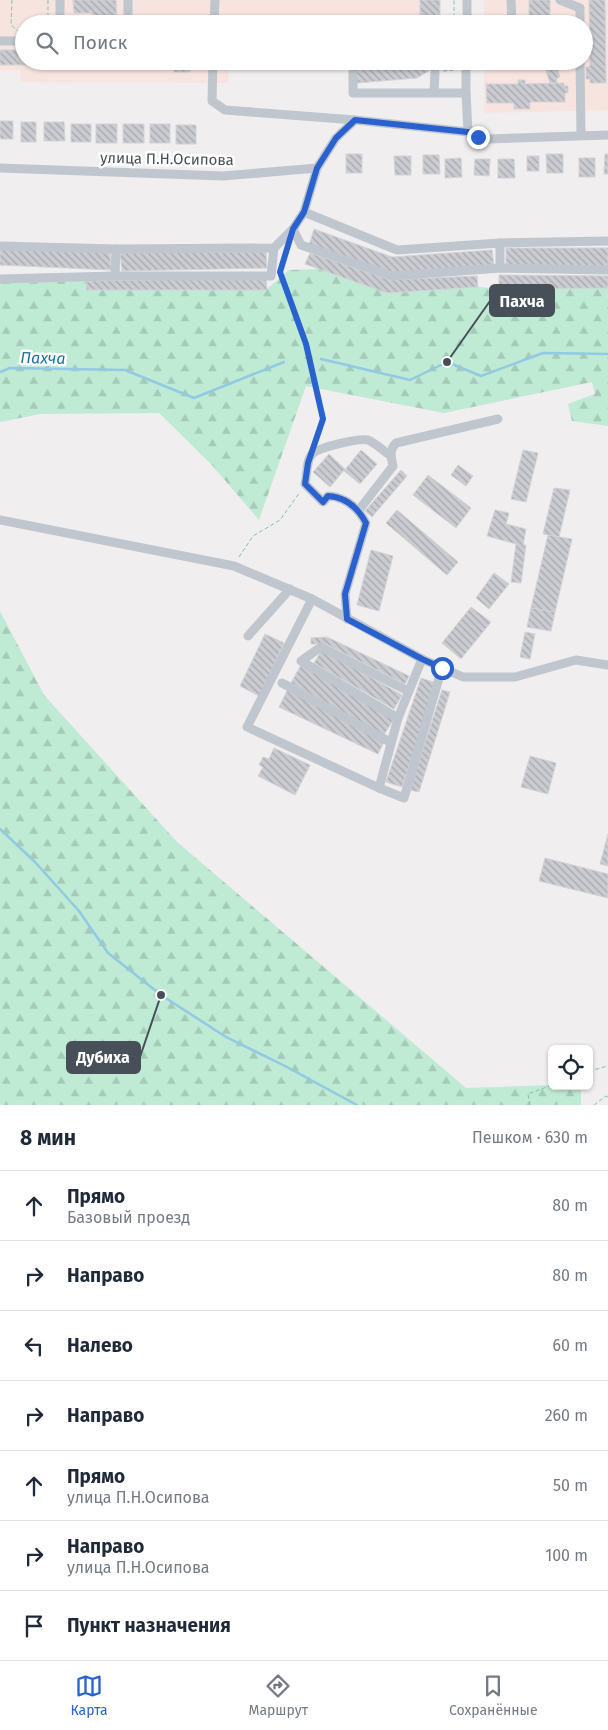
<!DOCTYPE html>
<html lang="ru">
<head>
<meta charset="utf-8">
<style>
  :root { --surface:#fff; --page:#f6f6f7; --text:#1f2937; --muted:#747a83; --line:#e0e1e3; --accent:#2961ce }
  body { margin:0; font-family:"Fira Sans",sans-serif; background:var(--page); color:var(--text) }
  .controls { position:absolute; right:15px; bottom:15px; display:grid; overflow:hidden; border-radius:8px; box-shadow:0 1px 4px #0004 }
  .controls button { width:45px; height:45px; display:grid; place-items:center; padding:0; border:0; border-bottom:1px solid var(--line); background:var(--surface); color:var(--text); font:25px sans-serif }
  .stop { position:absolute; width:15px; height:15px; margin:-11px; border:4px solid #2961ce; border-radius:50%; background:#fff }
  .stop.end { background:#2961ce; border-color:#fff; box-shadow:0 1px 5px #0008 }
  .list { margin:0; padding:0; list-style:none }
  h2 { display:flex; justify-content:space-between; align-items:center; height:65px; margin:0; padding:0 20px; font-size:21px }
  h2 small { font-size:16px; font-weight:400; color:var(--muted) }
  .list li { display:grid; grid-template-columns:32px 1fr auto; gap:15px; align-items:center; box-sizing:border-box; height:70px; padding:0 20px; border-top:1px solid var(--line) }
  .list b { display:block; font-size:19px; white-space:nowrap }
  .list p { margin:0; font-size:16px; white-space:nowrap; color:var(--muted) }
  .list em { font-size:16px; font-style:normal; color:var(--muted) }
  .icon { flex:none; width:28px; height:28px; fill:none; stroke:currentColor; stroke-width:2; stroke-linecap:round; stroke-linejoin:round }
  .map { position:relative; flex:none; width:608px; height:1105px; overflow:hidden }
  .search { position:absolute; background:var(--surface); box-shadow:0 1px 4px #0004; left:15px; right:15px; top:15px; height:55px; display:flex; align-items:center; gap:12px; box-sizing:border-box; padding:0 18px; border-radius:28px; color:var(--muted); font-size:19px }
  .sheet { height:555px; background:var(--surface) }
  nav { display:flex; justify-content:space-around; align-items:center; box-sizing:border-box; height:70px; border-top:1px solid var(--line); background:var(--surface); font-size:14px; color:var(--muted) }
  nav a { display:grid; justify-items:center; gap:2px }
  nav .on { color:var(--accent) }
  .map>svg:first-child { display:block }
</style>
</head>
<body>
<div class="map">
<svg width="608" height="1105" viewBox="0 0 608 1105">
  <defs>
    <pattern id="forest-firs" width="22" height="20" patternUnits="userSpaceOnUse" patternTransform="scale(1.25)"><rect width="22" height="20" fill="#bfead4"/><path d="M5 1l3.5 6h-7zM16 11l3.5 6h-7z" fill="#a6cab8"/></pattern>
    <pattern id="building-back-hatch" width="6" height="6" patternUnits="userSpaceOnUse" patternTransform="scale(1.25)"><rect width="6" height="6" fill="#cbccd2"/><path d="M-1 5l2 2M0 0l6 6M5-1l2 2" fill="none" stroke="#a7a8ad"/></pattern>
  </defs>
  <rect width="100%" height="100%" fill="#f0eeee"/>
  <g fill="#f8e4df">
    <path d="M0,0H440V24H342V16L239,15L231,24H24V61H229L228,83L21,82L20,70H0Z"/>
    <path d="M484,0H608V110L484,113V61H584V24H484Z"/>
  </g>
  <g fill="url(#forest-firs)">
    <path d="M319,269L387,293L478,287L499,289L608,288V426L572,421L568,404L595,394L592,382L444,413L306,386L259,520L211,464L159,413L40,414L0,422V283L87,281V290H266L289,270Z"/>
    <path d="M0,611L44,695L177,842L466,1088L552,1085V1086H581V1105H0Z"/>
  </g>
  <g fill="none" stroke-linecap="round" stroke-linejoin="round">
    <g stroke="#90cae3" stroke-width="2.5">
      <path d="M321,359L410,380L447,362L481,376L543,353L608,354"/>
      <path d="M0,372L10,368L125,370L194,398L284,362"/>
      <path d="M0,829L35,862L79,911L108,953L161,995L226,1037L285,1066L357,1105"/>
    </g>
  </g>
  <g fill="url(#building-back-hatch)" stroke="#d2d3d8">
    <path d="M73,0H116L117,24H92V13H74Z"/>
    <rect x="420" y="0" width="20" height="24"/>
    <rect x="529" y="0" width="21" height="24"/>
    <path d="M589,0H605L606,83H590V79H586V67L590,66Z"/>
    <path d="M0,50H24V61H35V65H0Z"/>
    <path d="M350,61H440V64L417,78L357,83L356,62Z"/>
    <path d="M543,61H555L560,77L557,78V83H550Z"/>
    <rect x="174" y="63" width="16" height="9"/>
    <path d="M518,80H525V84L564,83V86H568V93H565V102H530V109H514V103H487L486,84H518Z"/>
    <rect x="0" y="121" width="13" height="18"/>
    <rect x="21" y="122" width="15" height="20"/>
    <path d="M44,122H64L65,141H44Z"/>
    <rect x="71" y="124" width="20" height="18"/>
    <rect x="96" y="124" width="21" height="19"/>
    <rect x="123" y="124" width="21" height="19"/>
    <rect x="150" y="124" width="20" height="19"/>
    <rect x="176" y="125" width="20" height="19"/>
    <rect x="346" y="154" width="16" height="19"/>
    <path d="M546,154H563V173H547Z"/>
    <path d="M605,154H608V174H604Z"/>
    <path d="M423,155H439L440,174H423Z"/>
    <path d="M394,156H411V175H395Z"/>
    <rect x="527" y="156" width="12" height="15"/>
    <path d="M461,158L462,177L445,178V159Z"/>
    <rect x="579" y="158" width="16" height="19"/>
    <path d="M475,159H490L489,176L474,175Z"/>
    <path d="M498,159H514L515,178H498Z"/>
    <path d="M314,229L392,257L492,250L494,267L395,273L309,245Z"/>
    <path d="M506,248H608V266L506,265Z"/>
    <path d="M0,249L110,253L111,270L0,265Z"/>
    <path d="M266,252L267,268L122,271L120,253Z"/>
    <path d="M310,253L390,280L477,276L478,287L387,293L305,264Z"/>
    <path d="M499,275L608,276V288L499,289Z"/>
    <path d="M266,278L267,290H86L87,281Z"/>
    <path d="M361,450L377,464L360,484L344,471Z"/>
    <path d="M523,450L538,453L526,502L511,499Z"/>
    <path d="M329,454L345,469L330,487L313,472Z"/>
    <path d="M458,465L473,476L466,486L451,475Z"/>
    <path d="M401,470L407,476L372,517L365,511Z"/>
    <path d="M428,475L471,508L456,528L413,495Z"/>
    <path d="M554,488L570,490L559,537L543,534Z"/>
    <path d="M397,510L458,562L447,575L386,523Z"/>
    <path d="M495,510L509,513L506,524L526,529L523,545H526L521,583L511,582L516,544L487,536Z"/>
    <path d="M548,535L572,539L555,612L531,608Z"/>
    <path d="M371,550L393,556L379,611L357,605Z"/>
    <path d="M494,573L509,584L489,609L476,598Z"/>
    <path d="M471,607L491,622L461,659L442,643Z"/>
    <path d="M531,608L555,612L551,631L527,627Z"/>
    <path d="M525,632L535,634L530,659L520,657Z"/>
    <path d="M265,634L284,643L259,696L240,686Z"/>
    <path d="M327,637L409,676L405,684L326,644H311V638Z"/>
    <path d="M322,650L402,695L394,709L314,663Z"/>
    <path d="M301,665L393,720L384,735L291,683Z"/>
    <path d="M421,678L436,683L402,787L386,782Z"/>
    <path d="M288,689L384,742L378,754L279,707Z"/>
    <path d="M442,690L450,692L419,792L410,790Z"/>
    <path d="M274,748L310,765L295,795L258,776L263,767L259,765L263,757L269,759Z"/>
    <path d="M530,756L556,763L548,794L521,787Z"/>
    <path d="M608,834V866L600,864Z"/>
    <path d="M545,858L608,874V898L539,881Z"/>
  </g>
  <g fill="none" stroke-linecap="round" stroke-linejoin="round">
    <g stroke="#7bc5a8" stroke-width="1" stroke-dasharray="4 2.5" stroke-linecap="butt">
      <path d="M12,0L11,25L18,31"/>
      <path d="M48,0V24"/>
      <path d="M454,24V0"/>
      <path d="M454,70V61"/>
      <path d="M443,71L456,70"/>
      <path d="M281,269L288,247"/>
      <path d="M281,273L305,344L323,419L316,442"/>
      <path d="M239,557L253,536L280,520L300,492"/>
      <path d="M589,1071L608,1066"/>
      <path d="M530,1105L528,1094L552,1085"/>
      <path d="M594,1105L606,1096L608,1097"/>
    </g>
    <g stroke="#bfc6ce" stroke-width="9">
      <path d="M60,0V24"/>
      <path d="M511,0L512,24"/>
      <path d="M560,0L580,8V24"/>
      <path d="M128,24V0"/>
      <path d="M214,24L215,0"/>
      <path d="M467,24V0"/>
      <path d="M1,41H24"/>
      <path d="M213,61L212,101L225,110L355,120"/>
      <path d="M466,61V93L468,132"/>
      <path d="M512,61V65"/>
      <path d="M580,61L581,135"/>
      <path d="M353,69V93H466"/>
      <path d="M434,92L435,72"/>
      <path d="M608,135L489,139L478,137L468,132L355,120L336,138L317,168L304,212L397,250L500,243L608,241"/>
      <path d="M0,168L223,176L317,168"/>
      <path d="M293,229L301,245L392,276L500,268L608,270"/>
      <path d="M500,243V268"/>
      <path d="M0,246L116,249L274,248L293,229L304,212"/>
      <path d="M115,276L116,249"/>
      <path d="M0,279L115,276H271L274,248"/>
      <path d="M359,510L393,466C391,457 389,450 396,443L498,419"/>
      <path d="M0,520L234,566L312,599L422,659L463,677H515L576,660L608,665"/>
      <path d="M312,599L247,727L379,788L398,718L422,659"/>
      <path d="M347,619L345,594L366,523C358,508 346,497 328,496L323,502L305,484C307,476 306,461 312,454C319,447 359,438 368,440C374,442 385,452 391,456"/>
      <path d="M248,636L290,589"/>
      <path d="M282,683L390,742"/>
      <path d="M398,718L301,661L321,647L408,691"/>
      <path d="M379,788L404,798L442,668"/>
    </g>
  </g>
  <g fill="none" stroke-linecap="round" stroke-linejoin="round">
    <path stroke="#2961ce" stroke-width="6" d="M442,668L422,659L347,619L345,594L366,523C358,508 346,497 328,496L323,502L305,484L308,463L323,419L306,344L280,272L293,229L304,212L317,168L336,138L355,120L468,132L478,137"/>
  </g>
  <g text-anchor="middle" dominant-baseline="central" stroke-width="5" stroke-linejoin="round" paint-order="stroke">
    <g font-size="15" fill="#474f59" stroke="#fff">
      <text transform="translate(167 159) rotate(1)">улица П.Н.Осипова</text>
    </g>
    <g font-size="16" font-style="italic" fill="#19729a" stroke="#fff">
      <text transform="translate(43 358) rotate(1)">Пахча</text>
    </g>
  </g>
  <path fill="none" stroke="#474f59" stroke-width="2" d="M447 362L490 301M161 995L140 1057"/>
  <g fill="#474f59" stroke="#fff" stroke-width="2">
    <circle cx="447" cy="362" r="5"/>
    <circle cx="161" cy="995" r="5"/>
  </g>
  <g fill="#474f59" stroke="#474f59" stroke-width="2">
    <rect x="490" y="285" width="64" height="31" rx="5"/>
    <rect x="67" y="1042" width="73" height="31" rx="5"/>
  </g>
  <g font-size="16" text-anchor="middle" font-weight="bold" fill="#fff">
    <text x="522" y="307">Пахча</text>
    <text x="103" y="1063">Дубиха</text>
  </g>
</svg>
<div class="controls">
<button><svg class="icon" aria-label="locate" viewBox="0 0 24 24"><circle cx="12" cy="12" r="6"/><path d="M12 2v4M12 18v4M2 12h4M18 12h4"/></svg></button>
</div>
<div class="stop" style="left:442px;top:668px"></div>
<div class="stop end" style="left:478px;top:137px"></div>
<div class="search"><svg class="icon" aria-label="search" viewBox="0 0 24 24"><circle cx="10" cy="10" r="6"/><path d="M15 15l6 6"/></svg>Поиск</div>
</div>
<section class="sheet">
<h2>8 мин<small>Пешком · 630 m</small></h2>
<ul class="list">
<li><svg class="icon" aria-label="ahead" viewBox="0 0 24 24"><path d="M12 20V5M6 11l6-6 6 6"/></svg><div><b>Прямо</b><p>Базовый проезд</p></div><em>80 m</em></li>
<li><svg class="icon" aria-label="right" viewBox="0 0 24 24"><path d="M7 20v-9h11M14 6l5 5-5 5"/></svg><div><b>Направо</b></div><em>80 m</em></li>
<li><svg class="icon" aria-label="left" viewBox="0 0 24 24"><path d="M17 20v-9H6M10 6l-5 5 5 5"/></svg><div><b>Налево</b></div><em>60 m</em></li>
<li><svg class="icon" aria-label="right" viewBox="0 0 24 24"><path d="M7 20v-9h11M14 6l5 5-5 5"/></svg><div><b>Направо</b></div><em>260 m</em></li>
<li><svg class="icon" aria-label="ahead" viewBox="0 0 24 24"><path d="M12 20V5M6 11l6-6 6 6"/></svg><div><b>Прямо</b><p>улица П.Н.Осипова</p></div><em>50 m</em></li>
<li><svg class="icon" aria-label="right" viewBox="0 0 24 24"><path d="M7 20v-9h11M14 6l5 5-5 5"/></svg><div><b>Направо</b><p>улица П.Н.Осипова</p></div><em>100 m</em></li>
<li><svg class="icon" aria-label="arrive" viewBox="0 0 24 24"><path d="M6 21V4h12l-3 4 3 4H6"/></svg><div><b>Пункт назначения</b></div></li>
</ul>
</section>
<nav>
<a class="on"><svg class="icon" aria-label="map" viewBox="0 0 24 24"><path d="M3 6l6-2 6 2 6-2v14l-6 2-6-2-6 2zM9 4v14M15 6v14"/></svg>Карта</a>
<a><svg class="icon" aria-label="directions" viewBox="0 0 24 24"><path d="M12 3l9 9-9 9-9-9zM9 14v-3h6M13 9l2 2-2 2"/></svg>Маршрут</a>
<a><svg class="icon" aria-label="saved" viewBox="0 0 24 24"><path d="M7 4h10v16l-5-4-5 4z"/></svg>Сохранённые</a>
</nav>
</body>
</html>
